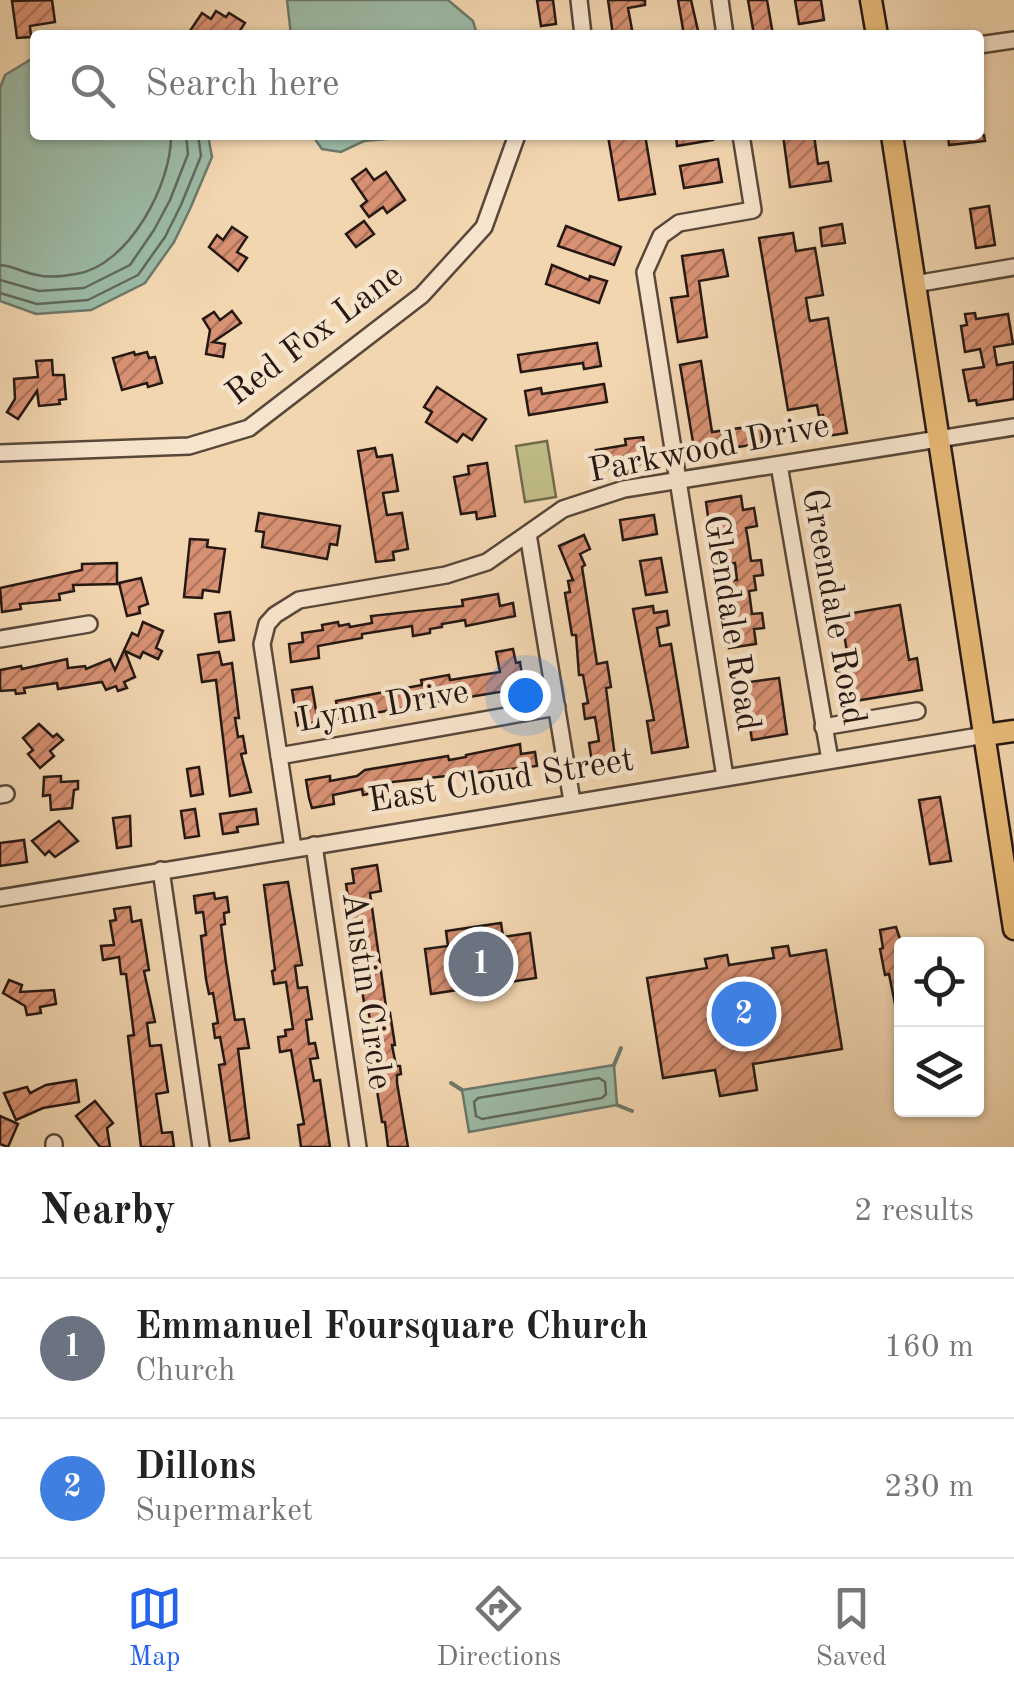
<!DOCTYPE html>
<html lang="en">
<head>
<meta charset="utf-8">
<style>
  :root { --surface:#fff; --page:#f2f2f2; --text:#222; --muted:#767676; --line:#e0e0e0; --accent:#2563eb }
  body { margin:0; font-family:"Old Standard TT",serif; background:var(--page); color:var(--text) }
  .controls { position:absolute; right:30px; bottom:30px; display:grid; overflow:hidden; border-radius:10px; box-shadow:0 2px 8px #0004 }
  .controls button { width:90px; height:90px; display:grid; place-items:center; padding:0; border:0; border-bottom:2px solid var(--line); background:var(--surface); color:var(--text); font:50px sans-serif }
  .you { position:absolute; left:525px; top:695px; width:35px; height:35px; margin:-25px; border:8px solid #fff; border-radius:50%; background:#1a73e8; box-shadow:0 0 0 15px #1a73e833 }
  .badge { display:grid; place-items:center; width:65px; height:65px; border-radius:50%; background:var(--accent); color:#fff; font-size:32px; font-weight:700 }
  .pin { position:absolute; translate:-50% -50%; border:5px solid #fff; box-shadow:0 2px 10px #0006 }
  .list { margin:0; padding:0; list-style:none }
  h2 { display:flex; justify-content:space-between; align-items:center; height:130px; margin:0; padding:0 40px; font-size:42px }
  h2 small { font-size:32px; font-weight:400; color:var(--muted) }
  .list li { display:grid; grid-template-columns:65px 1fr auto; gap:30px; align-items:center; box-sizing:border-box; height:140px; padding:0 40px; border-top:2px solid var(--line) }
  .list b { display:block; font-size:38px; white-space:nowrap }
  .list p { margin:0; font-size:32px; white-space:nowrap; color:var(--muted) }
  .list em { font-size:32px; font-style:normal; color:var(--muted) }
  .icon { flex:none; width:55px; height:55px; fill:none; stroke:currentColor; stroke-width:2; stroke-linecap:round; stroke-linejoin:round }
  .map { position:relative; flex:none; width:1014px; height:1147px; overflow:hidden }
  .search { position:absolute; background:var(--surface); box-shadow:0 2px 8px #0004; left:30px; right:30px; top:30px; height:110px; display:flex; align-items:center; gap:25px; box-sizing:border-box; padding:0 35px; border-radius:10px; color:var(--muted); font-size:38px }
  .sheet { height:410px; background:var(--surface) }
  nav { display:flex; justify-content:space-around; align-items:center; box-sizing:border-box; height:140px; border-top:2px solid var(--line); background:var(--surface); font-size:28px; color:var(--muted) }
  nav a { display:grid; justify-items:center; gap:5px }
  nav .on { color:var(--accent) }
  .map>svg:first-child { display:block }
</style>
</head>
<body>
<div class="map">
<svg width="1014" height="1147" viewBox="0 0 1014 1147">
  <defs>
    <pattern id="building-hatch" width="6" height="6" patternUnits="userSpaceOnUse" patternTransform="scale(2.5)"><rect width="6" height="6" fill="#d89173"/><path d="M-1 1l2-2M0 6l6-6M5 7l2-2" fill="none" stroke="#af755d"/></pattern>
  </defs>
  <rect width="100%" height="100%" fill="#f2d6b0"/>
  <filter id="stains"><feTurbulence type="fractalNoise" baseFrequency=".002" numOctaves="4"/><feColorMatrix values="0 0 0 0 .2 0 0 0 0 .09 0 0 0 0 .02 0 0 0 .5 -.17"/></filter>
  <radialGradient id="worn" r=".72"><stop offset=".6" stop-color="#630" stop-opacity="0"/><stop offset="1" stop-color="#630" stop-opacity=".3"/></radialGradient>
  <path fill="#c0bc87" stroke="#726a4c" stroke-width="2.5" d="M547,441L556,497L525,502L516,446Z"/>
  <g fill="#9cbaa5" stroke="#6c796a" stroke-width="2.5">
    <path d="M287,0H448L473,21L477,35H291Z"/>
    <path d="M35,57V135H208L212,157L190,209L174,242L145,283L91,310L36,314L0,301V88L5,75Z"/>
    <path d="M312,135H434L364,141L341,152L322,149Z"/>
    <path d="M614,1065L617,1105L469,1132L462,1090Z"/>
  </g>
  <g fill="none" stroke-linecap="round" stroke-linejoin="round">
    <g stroke="#60695c" stroke-width="2.5">
      <path d="M0,265C14,266 24,273 37,275C49,278 65,276 76,274C129,266 172,183 171,135"/>
      <path d="M0,280L39,291L84,288L130,265L154,230L170,200L188,154L186,135"/>
      <path d="M0,293L37,304L88,300L138,275L165,237L181,205L201,156L198,135"/>
      <path d="M599,1078L605,1082L606,1094L602,1098L482,1119L476,1116L474,1102L478,1098Z"/>
    </g>
    <g stroke="#6c796a" stroke-width="4">
      <path d="M614,1065L621,1048"/>
      <path d="M451,1083L462,1090"/>
      <path d="M617,1105L632,1111"/>
    </g>
  </g>
  <g fill="url(#building-hatch)" stroke="#251812" stroke-width="2.5">
    <path d="M52,0L55,22L30,26L31,37L17,38L12,1Z"/>
    <path d="M537,0H553L556,24L541,26Z"/>
    <path d="M608,0H645V5L628,8L633,35H613Z"/>
    <path d="M678,0H691L699,35H684Z"/>
    <path d="M748,0H767L773,35H754Z"/>
    <path d="M795,0H821L824,20L799,24Z"/>
    <path d="M216,11L226,17L229,13L245,23L237,35L231,31L229,35H196L190,31L202,13L211,19Z"/>
    <path d="M618,135H645L655,194L619,200L608,136Z"/>
    <path d="M676,135H713V140L677,146Z"/>
    <path d="M783,135H814L818,164L828,162L831,181L790,187Z"/>
    <path d="M948,135H984L985,141L949,145Z"/>
    <path d="M718,159L722,182L684,188L680,166Z"/>
    <path d="M366,169L374,180L386,172L405,200L387,213L383,207L369,217L361,206L367,201L352,179Z"/>
    <path d="M989,206L995,245L976,248L970,209Z"/>
    <path d="M364,221L374,234L356,247L346,234Z"/>
    <path d="M842,224L845,243L822,246L820,228Z"/>
    <path d="M566,226L621,247L614,265L558,246Z"/>
    <path d="M232,227L247,237L237,252L247,258L238,271L209,247L217,235L223,240Z"/>
    <path d="M793,233L796,251L815,248L823,295L806,298L809,317L810,321L828,318L847,433L827,436L823,415L819,416L817,405L788,410L759,238Z"/>
    <path d="M723,250L728,276L699,281L707,337L678,342L671,298L688,296L682,256Z"/>
    <path d="M552,265L589,280L590,276L607,281L599,303L546,284Z"/>
    <path d="M232,311L241,323L213,342L225,344L223,357L206,354L210,330L203,319L214,312L220,320Z"/>
    <path d="M975,313L976,319L1008,314L1013,344L994,347L997,365L1014,362V399L977,405L976,400L969,401L963,370L984,367L980,349L965,352L961,326L967,325L965,314Z"/>
    <path d="M597,343L601,366L584,369L583,363L521,372L518,355Z"/>
    <path d="M134,352L135,355L147,352L149,358L155,357L162,383L148,387L147,383L122,390L113,358Z"/>
    <path d="M52,360L53,375H64L66,399L59,400L60,404L39,406L37,391L18,419L7,412L15,399L14,379L38,377L36,361Z"/>
    <path d="M701,361L712,432L761,425L763,443L695,454L680,365Z"/>
    <path d="M604,384L607,402L529,415L525,391L541,388L542,394Z"/>
    <path d="M437,387L486,419L472,440L463,434L457,442L426,422L432,412L424,407Z"/>
    <path d="M643,437L647,463L599,470L596,450L626,445L625,439Z"/>
    <path d="M375,448L377,457L392,455L398,491L383,493L387,515L402,513L408,549L393,552L394,560L376,562L358,451Z"/>
    <path d="M487,463L495,516L477,519L476,512L461,514L454,477L469,474L468,466Z"/>
    <path d="M741,496L743,510L754,508L757,526L746,528L748,540L751,561L761,560L763,575L754,576L756,590L749,591L752,614L762,613L764,628L754,629L756,644L729,648L727,635L738,633L736,616L724,617L718,583L737,580L735,563L715,566L706,502Z"/>
    <path d="M259,513L340,526L337,545L330,544L327,559L262,547L264,532L256,531Z"/>
    <path d="M654,515L657,534L623,540L620,520Z"/>
    <path d="M584,535L590,549L580,554L585,565L582,567L597,664L607,662L611,687L606,688L616,765L597,768L596,761L592,762L589,743L599,741L595,717L585,719L583,704L588,703L583,675H579L576,635H572L565,593L570,592L568,581L573,580L559,546Z"/>
    <path d="M190,539L208,540L207,547L225,549L219,592L203,590L202,598L184,597Z"/>
    <path d="M661,558L667,592L646,595L640,561Z"/>
    <path d="M117,563V584L73,585L74,591L59,594L60,600L20,604L21,609L2,612L0,588L82,570V564Z"/>
    <path d="M141,578L148,604L139,607L140,613L127,616L119,583Z"/>
    <path d="M498,594L500,606L513,603L515,616L466,626L465,620L442,624V627L430,629V633L413,636L412,626L362,634V638L318,646L319,658L291,662L289,644L303,642L302,633L323,630L322,625L338,622L339,626L349,624L350,627L372,623L371,616L463,606L462,600Z"/>
    <path d="M900,605L909,660L917,658L922,690L855,701L841,615Z"/>
    <path d="M653,606L654,613L667,611L669,625L657,628L660,646L671,644L688,747L652,753L647,721L654,720L633,609Z"/>
    <path d="M230,612L234,640L219,642L215,614Z"/>
    <path d="M143,622L163,631L156,648L162,651L158,659L143,652L140,658L125,651L135,677L124,682L127,688L118,691L116,686L106,690L102,682L58,689L57,683L24,688L25,693L16,694L15,690L0,691V670L21,666L22,669L67,659L68,668L85,666L86,669L110,659L115,670L132,633L138,636Z"/>
    <path d="M513,649L516,663L520,662L524,688L439,702L437,692L414,696L416,706L339,719L336,701L422,685L421,680L449,675L450,680L500,672L496,652Z"/>
    <path d="M219,652L222,665L232,663L239,718H235L238,737L243,736L246,753L241,754L251,792L230,796L216,680L202,682L198,655Z"/>
    <path d="M779,678L787,734L752,740L746,704L738,706L735,684Z"/>
    <path d="M312,687L318,722L298,726L292,690Z"/>
    <path d="M39,724L53,737L57,734L63,740L50,751L54,756L40,768L28,754L33,750L23,738Z"/>
    <path d="M520,744L521,754L535,752L537,766L383,783L384,786L372,788L373,793L363,795L362,789L333,795L334,804L312,808L309,798L306,780L330,776V781L357,776L365,770L448,756L449,760L466,757V755Z"/>
    <path d="M199,767L203,794L191,796L187,769Z"/>
    <path d="M61,776V782L78,781V789L74,790L72,808L51,810L50,795L43,796L44,777Z"/>
    <path d="M940,797L951,861L930,864L919,800Z"/>
    <path d="M195,809L199,836L185,838L181,811Z"/>
    <path d="M256,809L258,824L237,827L238,832L223,834L220,814Z"/>
    <path d="M130,816L131,846L117,848L113,818Z"/>
    <path d="M59,821L78,841L55,857L49,851L45,855L32,841Z"/>
    <path d="M24,840L27,862L0,866V843Z"/>
    <path d="M377,865L381,891L370,893L387,1014L390,1013L395,1045H392L396,1066H400L401,1074L397,1075V1083L408,1147H388L385,1122H382L368,1034L372,1033L368,1008L365,1009L346,884L354,883L352,869Z"/>
    <path d="M288,882L302,965L295,966L298,988L307,987L312,1019L306,1020L309,1044L315,1043L318,1058L310,1059L314,1081L320,1080L330,1147H301L298,1125L304,1124L291,1050L280,1052L278,1037L286,1036L285,1030L293,1029L286,982L274,984L272,971L275,970L264,885Z"/>
    <path d="M214,893L215,899L227,897L229,912L224,913L225,924L221,925L226,963L235,1020L244,1019L249,1048L238,1049L249,1138L230,1141L219,1065L225,1064L220,1037L215,1038L213,1024L218,1023L213,993L209,994L206,979L201,936L206,935L203,912L196,913L194,896Z"/>
    <path d="M130,907L132,922L141,920L149,970L144,971L155,1022L147,1023L150,1046L161,1045L168,1092L156,1094L162,1133L172,1132L174,1147H141L128,1036L134,1035L126,974H121L119,957L103,960L101,946L114,945L110,921L116,920L114,909Z"/>
    <path d="M501,923L503,937L530,933L536,978L431,994L425,949L448,946L446,931Z"/>
    <path d="M896,927L902,945V1014H897L889,974L885,975L880,949L883,948L880,930Z"/>
    <path d="M788,946L790,956L826,950L842,1049L753,1064L757,1090L720,1096L715,1070L663,1078L647,978L707,968L705,959L727,955L729,965L774,958L772,948Z"/>
    <path d="M9,980L22,985L20,992L54,990L56,1004L40,1007L41,1013L27,1015L25,1006L3,993Z"/>
    <path d="M76,1080L79,1102L43,1108L16,1120L4,1093L27,1087L30,1093L46,1085Z"/>
    <path d="M95,1101L113,1123L107,1128L110,1147H100L76,1116Z"/>
    <path d="M0,1116L18,1124L8,1147L0,1144Z"/>
  </g>
  <g fill="none" stroke-linecap="round" stroke-linejoin="round">
    <g stroke="#58483a" stroke-width="20">
      <g id="minor">
        <path d="M579,0L583,35"/>
        <path d="M720,0L725,35"/>
        <path d="M979,45L1014,40"/>
        <path d="M915,284L1014,267"/>
        <path d="M0,453L189,446L249,428L422,295L484,227L517,135"/>
        <path d="M779,465L830,760"/>
        <path d="M528,534L572,801"/>
        <path d="M0,639L89,624"/>
        <path d="M823,727L917,711"/>
        <path d="M279,756L557,707"/>
        <path d="M725,777L645,272L661,236L679,223L753,210L741,135"/>
        <path d="M0,795L6,794"/>
        <path d="M314,845L358,1147"/>
        <path d="M293,848L262,644L267,624L275,615L299,600L446,575L487,562L563,509L624,489L1014,427"/>
        <path d="M161,870L201,1147"/>
        <path d="M0,898L985,735"/>
        <path d="M54,1143V1147"/>
      </g>
    </g>
    <g stroke="#251812" stroke-width="25">
      <g id="major">
        <path d="M871,0L877,35"/>
        <path d="M892,135L1014,929"/>
        <path d="M985,735L1014,731"/>
      </g>
    </g>
    <use href="#minor" stroke="#f7e4cc" stroke-width="15"/>
    <use href="#major" stroke="#e9bb78" stroke-width="20"/>
  </g>
  <g text-anchor="middle" dominant-baseline="central" stroke-width="9" stroke-linejoin="round" paint-order="stroke">
    <g font-size="35" fill="#251812" stroke="#f7e4cc">
      <text transform="translate(315 335) rotate(-37)">Red Fox Lane</text>
      <text transform="translate(709 449) rotate(-11)">Parkwood Drive</text>
      <text transform="translate(833 607) rotate(80)">Greendale Road</text>
      <text transform="translate(731 623) rotate(81)">Glendale Road</text>
      <text transform="translate(383 707) rotate(-10)">Lynn Drive</text>
      <text transform="translate(501 781) rotate(-9)">East Cloud Street</text>
      <text transform="translate(366 991) rotate(82)">Austin Circle</text>
    </g>
  </g>
  <rect width="100%" height="100%" filter="url(#stains)"/>
  <rect width="100%" height="100%" fill="url(#worn)"/>
</svg>
<div class="controls">
<button><svg class="icon" aria-label="locate" viewBox="0 0 24 24"><circle cx="12" cy="12" r="6"/><path d="M12 2v4M12 18v4M2 12h4M18 12h4"/></svg></button>
<button><svg class="icon" aria-label="layers" viewBox="0 0 24 24"><path d="M12 4l9 5-9 5-9-5zM3 14l9 5 9-5"/></svg></button>
</div>
<div class="you"></div>
<div class="pin badge" style="left:481px;top:964px;background:#6b7280">1</div>
<div class="pin badge" style="left:744px;top:1014px;background:#3f7fe0">2</div>
<div class="search"><svg class="icon" aria-label="search" viewBox="0 0 24 24"><circle cx="10" cy="10" r="6"/><path d="M15 15l6 6"/></svg>Search here</div>
</div>
<section class="sheet">
<h2>Nearby<small>2 results</small></h2>
<ul class="list">
<li><span class="badge" style="background:#6b7280">1</span><div><b>Emmanuel Foursquare Church</b><p>Church</p></div><em>160 m</em></li>
<li><span class="badge" style="background:#3f7fe0">2</span><div><b>Dillons</b><p>Supermarket</p></div><em>230 m</em></li>
</ul>
</section>
<nav>
<a class="on"><svg class="icon" aria-label="map" viewBox="0 0 24 24"><path d="M3 6l6-2 6 2 6-2v14l-6 2-6-2-6 2zM9 4v14M15 6v14"/></svg>Map</a>
<a><svg class="icon" aria-label="directions" viewBox="0 0 24 24"><path d="M12 3l9 9-9 9-9-9zM9 14v-3h6M13 9l2 2-2 2"/></svg>Directions</a>
<a><svg class="icon" aria-label="saved" viewBox="0 0 24 24"><path d="M7 4h10v16l-5-4-5 4z"/></svg>Saved</a>
</nav>
</body>
</html>
